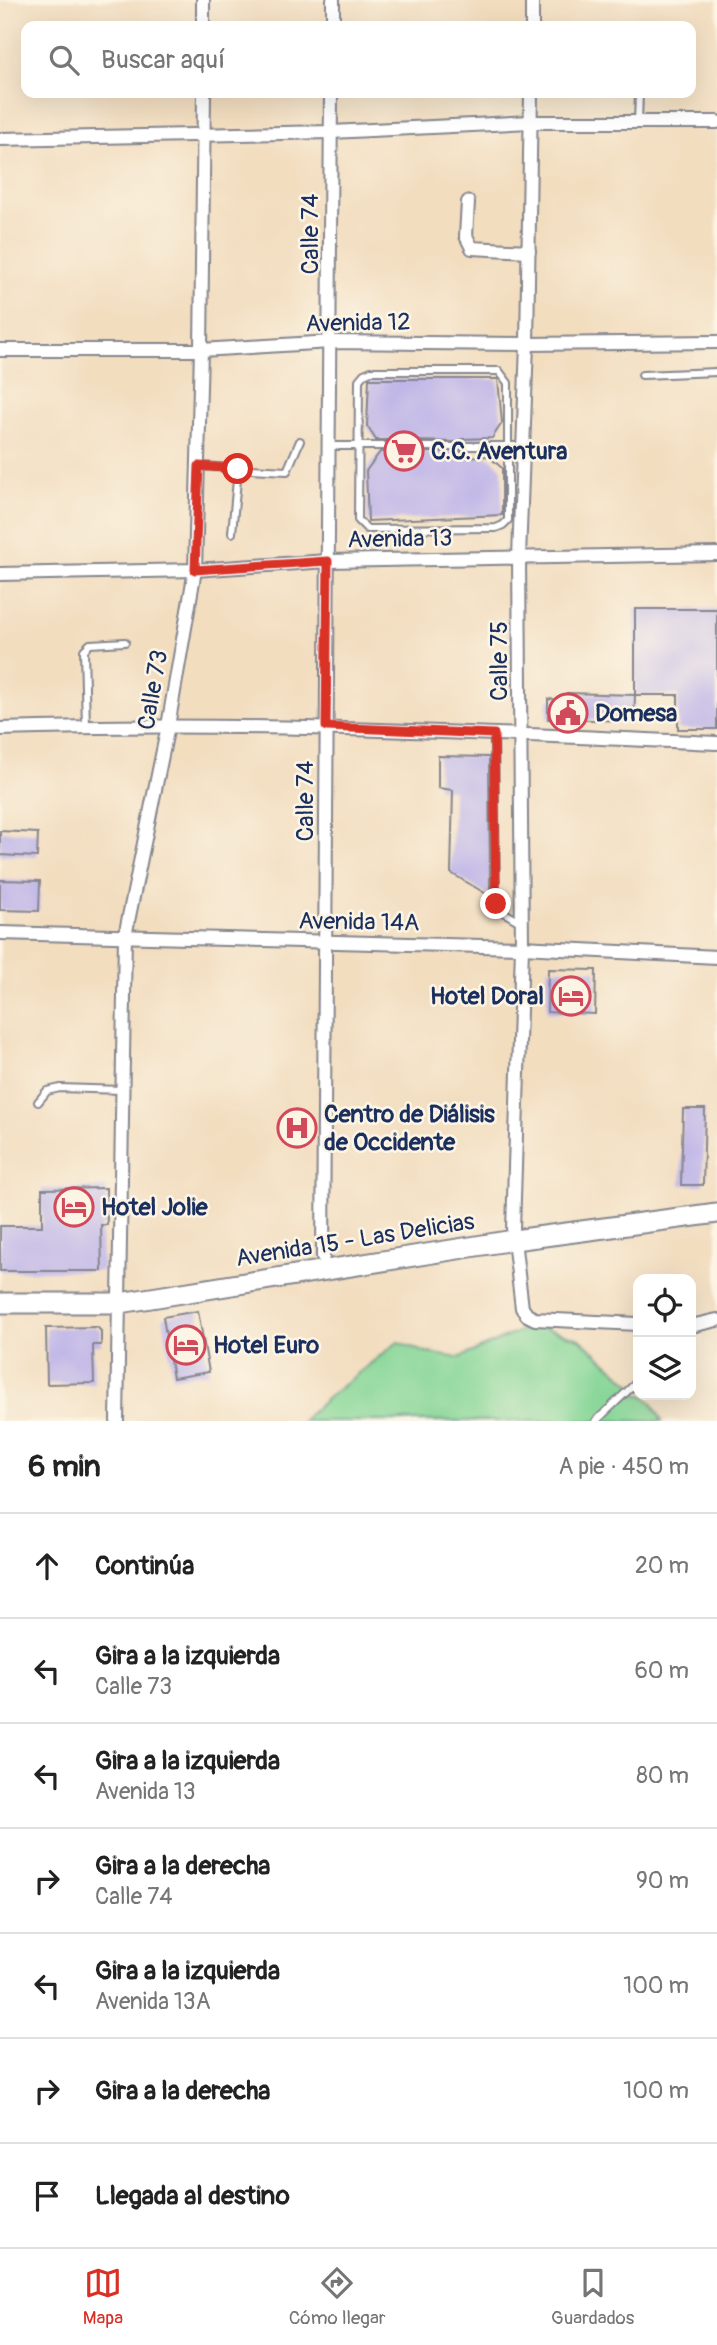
<!DOCTYPE html>
<html lang="es">
<head>
<meta charset="utf-8">
<style>
  :root { --surface:#fff; --page:#f6f6f6; --text:#222; --muted:#767676; --line:#e0e0e0; --accent:#d93025 }
  body { margin:0; font-family:Pangolin,sans-serif; background:var(--page); color:var(--text) }
  .controls { position:absolute; right:21px; bottom:21px; display:grid; overflow:hidden; border-radius:14px; box-shadow:0 7px 28px #0002 }
  .controls button { width:63px; height:63px; display:grid; place-items:center; padding:0; border:0; border-bottom:2px solid var(--line); background:var(--surface); color:var(--text); font:35px sans-serif }
  .stop { position:absolute; width:21px; height:21px; margin:-16px; border:5px solid #d93025; border-radius:50%; background:#fff }
  .stop.end { background:#d93025; border-color:#fff; box-shadow:0 2px 7px #0008 }
  .list { margin:0; padding:0; list-style:none }
  h2 { display:flex; justify-content:space-between; align-items:center; height:91px; margin:0; padding:0 28px; font-size:30px }
  h2 small { font-size:23px; font-weight:400; color:var(--muted) }
  .list li { display:grid; grid-template-columns:46px 1fr auto; gap:21px; align-items:center; box-sizing:border-box; height:105px; padding:0 28px; border-top:2px solid var(--line) }
  .list b { display:block; font-size:26px; white-space:nowrap }
  .list p { margin:0; font-size:23px; white-space:nowrap; color:var(--muted) }
  .list em { font-size:23px; font-style:normal; color:var(--muted) }
  .icon { flex:none; width:38px; height:38px; fill:none; stroke:currentColor; stroke-width:2; stroke-linecap:round; stroke-linejoin:round }
  .map { position:relative; flex:none; width:717px; height:1421px; overflow:hidden }
  .search { position:absolute; background:var(--surface); box-shadow:0 7px 28px #0002; left:21px; right:21px; top:21px; height:77px; display:flex; align-items:center; gap:18px; box-sizing:border-box; padding:0 24px; border-radius:14px; color:var(--muted); font-size:26px }
  .sheet { height:826px; background:var(--surface) }
  nav { display:flex; justify-content:space-around; align-items:center; box-sizing:border-box; height:98px; border-top:2px solid var(--line); background:var(--surface); font-size:19px; color:var(--muted) }
  nav a { display:grid; justify-items:center; gap:4px }
  nav .on { color:var(--accent) }
  .map>svg:first-child { display:block }
</style>
</head>
<body>
<div class="map">
<svg width="717" height="1421" viewBox="0 0 717 1421">
  <rect width="100%" height="100%" fill="#fcf5e5"/>
  <filter id="ink" filterUnits="userSpaceOnUse"><feTurbulence type="fractalNoise" baseFrequency=".0143" numOctaves="2"/><feDisplacementMap in="SourceGraphic" scale="14" xChannelSelector="R" yChannelSelector="G"/><feConvolveMatrix kernelMatrix="1 2 1 2 8 2 1 2 1" color-interpolation-filters="sRGB"/></filter>
  <filter id="wash" filterUnits="userSpaceOnUse"><feTurbulence type="fractalNoise" baseFrequency=".00686" numOctaves="4" result="noise"/><feDisplacementMap in="SourceGraphic" scale="28" xChannelSelector="R" yChannelSelector="G"/><feGaussianBlur stdDeviation="1.57" result="paint"/><feColorMatrix in="noise" values="0 0 0 0 0 0 0 0 0 0 0 0 0 0 0 0 0 1.4 0 .05"/><feComposite in="paint" operator="in"/></filter>
  <g filter="url(#wash)">
    <rect width="100%" height="100%" fill="#f2ddbf"/>
    <path fill="#84d595" stroke="#50827a" stroke-width="2" d="M533,1325L580,1339L638,1390V1395H643L652,1403L662,1421H302L328,1397L398,1342L427,1353L459,1358Z"/>
    <g id="blocks">
      <g fill="#bab0e8">
        <path d="M369,379H498L502,423L492,438L462,439L458,442L409,441L405,443L400,440H376L367,426Z"/>
        <path d="M404,450L409,453L459,451L462,452V457L488,456L502,468V515L368,521L366,471L380,452Z"/>
        <path d="M635,609H717V729H678V695H635Z"/>
        <path d="M567,693L635,695L634,721L548,719V699L567,700Z"/>
        <path d="M438,756L489,757L490,896L451,873L453,790L438,788Z"/>
        <path d="M0,831L38,833L37,857L0,855Z"/>
        <path d="M0,880L40,881L39,911L0,910Z"/>
        <path d="M548,969L596,970L595,1014L547,1012Z"/>
        <path d="M683,1109H705L703,1185H681Z"/>
        <path d="M106,1188L107,1225H101L102,1271H0V1226H42V1189Z"/>
        <path d="M198,1311L209,1372L173,1378L163,1317Z"/>
        <path d="M97,1327L101,1331V1345H93L94,1383L47,1384L46,1328Z"/>
      </g>
    </g>
  </g>
  <g filter="url(#ink)">
    <use href="#blocks" fill-opacity="0" stroke="#86868e" stroke-width="2"/>
    <g fill="none" stroke-linecap="round" stroke-linejoin="round">
      <g stroke="#86868e" stroke-width="10">
        <g id="lane">
          <path d="M638,122L639,93"/>
          <path d="M371,371H499L508,383V520L503,525L496,528L367,529L358,520L359,380L364,374Z"/>
          <path d="M642,375L717,372"/>
          <path d="M329,446H400"/>
          <path d="M462,446H523"/>
          <path d="M409,447H455"/>
          <path d="M199,466L287,471L300,441"/>
          <path d="M232,533L238,469"/>
          <path d="M86,726L84,650L90,644L125,642"/>
          <path d="M494,734L496,904L498,909L522,923"/>
          <path d="M38,1102L47,1091L60,1088L122,1090"/>
          <path d="M596,1421L638,1381"/>
        </g>
      </g>
      <g stroke="#86868e" stroke-width="16">
        <g id="street">
          <path d="M203,0V26"/>
          <path d="M333,26V0"/>
          <path d="M532,26V0"/>
          <path d="M0,139L331,132L531,122H717"/>
          <path d="M468,202L466,236L472,248L529,251"/>
          <path d="M0,350H201L331,342L527,344L717,342"/>
          <path d="M0,574L195,570L328,561L717,554"/>
          <path d="M0,729C239,721 478,733 717,743"/>
          <path d="M0,933L522,947L717,957"/>
          <path d="M513,1229L522,947L519,557L527,344L531,93"/>
          <path d="M514,1240L522,1308L527,1315L535,1319L638,1324"/>
          <path d="M323,1257L331,93"/>
          <path d="M691,1326L717,1320"/>
          <path d="M117,1421L125,936L168,726L195,570L201,350L204,93"/>
        </g>
      </g>
      <g stroke="#86868e" stroke-width="23">
        <path id="primary" d="M0,1303H120L514,1240L717,1213"/>
      </g>
      <use href="#lane" stroke="#fff" stroke-width="6"/>
      <use href="#street" stroke="#fff" stroke-width="12"/>
      <use href="#primary" stroke="#fff" stroke-width="19"/>
    </g>
  </g>
  <g fill="none" stroke-linecap="round" stroke-linejoin="round" filter="url(#ink)">
    <path stroke="#d93025" stroke-width="9" d="M238,469L199,466L195,570L328,561L326,727L494,734L496,904"/>
  </g>
  <defs>
    <g id="supermarket-ring" transform="scale(2.0125)"><circle r="9.5" fill="#fcf5e5" stroke="#d1495b" stroke-width="1.5"/><path d="M-6-5.5h2.5l.6 2H6L4.5 2H-2.5L-4.4-4H-6ZM-1.5 3.2a1.3 1.3 0 1 0 .1 0ZM3 3.2a1.3 1.3 0 1 0 .1 0Z" fill="#d1495b"/></g>
    <g id="civic-ring" transform="scale(2.0125)"><circle r="9.5" fill="#fcf5e5" stroke="#d1495b" stroke-width="1.5"/><path d="M-.6-6.5H3V-4.5H.6V-3L4-1V1h2V6H-6V1h2V-1L-.6-3ZM-1.2 2.5V6h2.4V2.5Z" fill="#d1495b"/></g>
    <g id="hotel-ring" transform="scale(2.0125)"><circle r="9.5" fill="#fcf5e5" stroke="#d1495b" stroke-width="1.5"/><path d="M-6-4.5h1.5V1H6V5H4.5V3h-9V5H-6ZM-4 0a1.8 1.8 0 1 1 3.6 0ZM.5 0V-2.5h3Q6-2.5 6 0Z" fill="#d1495b"/></g>
    <g id="hospital-ring" transform="scale(2.0125)"><circle r="9.5" fill="#fcf5e5" stroke="#d1495b" stroke-width="1.5"/><path d="M-5-5h3v3.5h4V-5h3V5h-3V1.5h-4V5h-3Z" fill="#d1495b"/></g>
  </defs>
  <g fill-rule="evenodd">
    <use href="#supermarket-ring" x="404" y="451"/>
    <use href="#civic-ring" x="568" y="713"/>
    <use href="#hotel-ring" x="571" y="996"/>
    <use href="#hospital-ring" x="297" y="1128"/>
    <use href="#hotel-ring" x="74" y="1207"/>
    <use href="#hotel-ring" x="186" y="1345"/>
  </g>
  <g text-anchor="middle" dominant-baseline="central" stroke-width="5" stroke-linejoin="round" paint-order="stroke">
    <g font-size="24" fill="#1b2f5e" stroke="#fcf5e5">
      <text transform="translate(310 234) rotate(-90)">Calle 74</text>
      <text transform="translate(358 323) rotate(-1)">Avenida 12</text>
      <text transform="translate(400 539) rotate(-1)">Avenida 13</text>
      <text transform="translate(499 661) rotate(-90)">Calle 75</text>
      <text transform="translate(153 690) rotate(-80)">Calle 73</text>
      <text transform="translate(305 801) rotate(-90)">Calle 74</text>
      <text transform="translate(359 922) rotate(1)">Avenida 14A</text>
      <text transform="translate(355 1240) rotate(-9)">Avenida 15 - Las Delicias</text>
    </g>
    <g font-size="24" font-weight="bold" fill="#1b2f5e" stroke="#fcf5e5" text-anchor="start">
      <text x="431" y="451">C.C. Aventura</text>
      <text x="595" y="713">Domesa</text>
      <text x="544" y="996" text-anchor="end">Hotel Doral</text>
      <text x="324" y="1114">Centro de Diálisis<tspan x="324" dy="28">de Occidente</tspan></text>
      <text x="101" y="1207">Hotel Jolie</text>
      <text x="213" y="1345">Hotel Euro</text>
    </g>
  </g>
</svg>
<div class="controls">
<button><svg class="icon" aria-label="locate" viewBox="0 0 24 24"><circle cx="12" cy="12" r="6"/><path d="M12 2v4M12 18v4M2 12h4M18 12h4"/></svg></button>
<button><svg class="icon" aria-label="layers" viewBox="0 0 24 24"><path d="M12 4l9 5-9 5-9-5zM3 14l9 5 9-5"/></svg></button>
</div>
<div class="stop" style="left:238px;top:469px"></div>
<div class="stop end" style="left:496px;top:904px"></div>
<div class="search"><svg class="icon" aria-label="search" viewBox="0 0 24 24"><circle cx="10" cy="10" r="6"/><path d="M15 15l6 6"/></svg>Buscar aquí</div>
</div>
<section class="sheet">
<h2>6 min<small>A pie · 450 m</small></h2>
<ul class="list">
<li><svg class="icon" aria-label="ahead" viewBox="0 0 24 24"><path d="M12 20V5M6 11l6-6 6 6"/></svg><div><b>Continúa</b></div><em>20 m</em></li>
<li><svg class="icon" aria-label="left" viewBox="0 0 24 24"><path d="M17 20v-9H6M10 6l-5 5 5 5"/></svg><div><b>Gira a la izquierda</b><p>Calle 73</p></div><em>60 m</em></li>
<li><svg class="icon" aria-label="left" viewBox="0 0 24 24"><path d="M17 20v-9H6M10 6l-5 5 5 5"/></svg><div><b>Gira a la izquierda</b><p>Avenida 13</p></div><em>80 m</em></li>
<li><svg class="icon" aria-label="right" viewBox="0 0 24 24"><path d="M7 20v-9h11M14 6l5 5-5 5"/></svg><div><b>Gira a la derecha</b><p>Calle 74</p></div><em>90 m</em></li>
<li><svg class="icon" aria-label="left" viewBox="0 0 24 24"><path d="M17 20v-9H6M10 6l-5 5 5 5"/></svg><div><b>Gira a la izquierda</b><p>Avenida 13A</p></div><em>100 m</em></li>
<li><svg class="icon" aria-label="right" viewBox="0 0 24 24"><path d="M7 20v-9h11M14 6l5 5-5 5"/></svg><div><b>Gira a la derecha</b></div><em>100 m</em></li>
<li><svg class="icon" aria-label="arrive" viewBox="0 0 24 24"><path d="M6 21V4h12l-3 4 3 4H6"/></svg><div><b>Llegada al destino</b></div></li>
</ul>
</section>
<nav>
<a class="on"><svg class="icon" aria-label="map" viewBox="0 0 24 24"><path d="M3 6l6-2 6 2 6-2v14l-6 2-6-2-6 2zM9 4v14M15 6v14"/></svg>Mapa</a>
<a><svg class="icon" aria-label="directions" viewBox="0 0 24 24"><path d="M12 3l9 9-9 9-9-9zM9 14v-3h6M13 9l2 2-2 2"/></svg>Cómo llegar</a>
<a><svg class="icon" aria-label="saved" viewBox="0 0 24 24"><path d="M7 4h10v16l-5-4-5 4z"/></svg>Guardados</a>
</nav>
</body>
</html>
